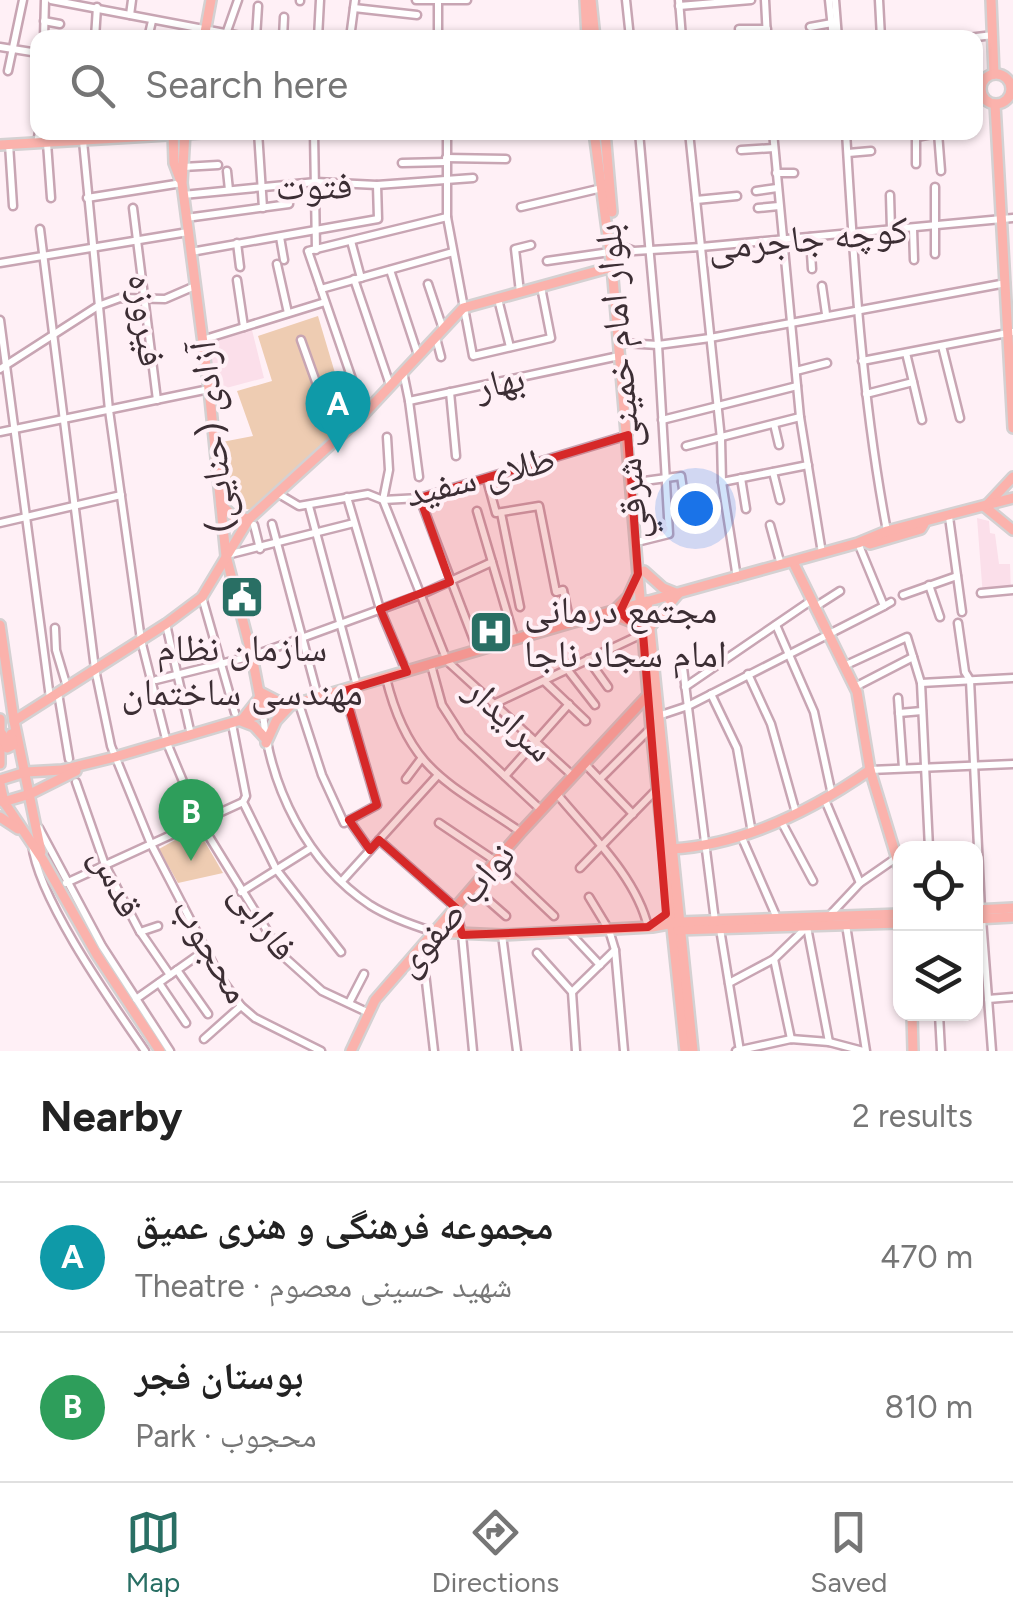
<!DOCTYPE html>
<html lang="en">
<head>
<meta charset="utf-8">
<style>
  :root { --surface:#fff; --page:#f6f6f6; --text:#222; --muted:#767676; --line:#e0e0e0; --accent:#296f64 }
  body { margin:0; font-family:Figtree,"Noto Naskh Arabic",sans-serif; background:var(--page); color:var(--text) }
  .controls { position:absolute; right:30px; bottom:30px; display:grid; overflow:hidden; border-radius:20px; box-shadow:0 2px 8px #0004 }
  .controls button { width:90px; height:90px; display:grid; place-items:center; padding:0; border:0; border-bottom:2px solid var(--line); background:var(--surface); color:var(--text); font:50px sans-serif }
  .you { position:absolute; left:695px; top:508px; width:35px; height:35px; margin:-25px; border:8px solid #fff; border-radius:50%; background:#1a73e8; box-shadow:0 0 0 15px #1a73e833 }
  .badge { display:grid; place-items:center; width:65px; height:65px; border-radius:50%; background:var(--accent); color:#fff; font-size:32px; font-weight:700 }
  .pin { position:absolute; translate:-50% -82px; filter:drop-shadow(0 2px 5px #0008) }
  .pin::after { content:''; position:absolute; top:52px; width:35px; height:30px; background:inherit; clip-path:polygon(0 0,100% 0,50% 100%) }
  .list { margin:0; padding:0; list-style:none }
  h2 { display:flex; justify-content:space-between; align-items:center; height:130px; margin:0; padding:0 40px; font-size:42px }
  h2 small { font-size:32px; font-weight:400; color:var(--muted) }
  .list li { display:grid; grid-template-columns:65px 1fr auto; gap:30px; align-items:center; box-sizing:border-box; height:150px; padding:0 40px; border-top:2px solid var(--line) }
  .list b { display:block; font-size:38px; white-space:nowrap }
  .list p { margin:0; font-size:32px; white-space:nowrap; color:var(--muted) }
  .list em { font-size:32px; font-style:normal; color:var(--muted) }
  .icon { flex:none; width:55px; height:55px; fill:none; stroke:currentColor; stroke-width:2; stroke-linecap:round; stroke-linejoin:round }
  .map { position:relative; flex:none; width:1013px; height:1051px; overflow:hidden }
  .search { position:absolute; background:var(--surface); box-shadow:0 2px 8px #0004; left:30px; right:30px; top:30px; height:110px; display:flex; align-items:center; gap:25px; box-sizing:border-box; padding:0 35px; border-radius:20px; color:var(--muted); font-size:38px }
  .sheet { height:430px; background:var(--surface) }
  nav { display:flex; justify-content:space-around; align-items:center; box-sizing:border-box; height:140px; border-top:2px solid var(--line); background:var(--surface); font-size:28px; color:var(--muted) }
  nav a { display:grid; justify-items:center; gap:5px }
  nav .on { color:var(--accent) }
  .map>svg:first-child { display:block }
</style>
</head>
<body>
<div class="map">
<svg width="1013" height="1051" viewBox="0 0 1013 1051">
  <rect width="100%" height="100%" fill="#fff0f6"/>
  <g fill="#fbdfea">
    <path d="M251,326L264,378L215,391L209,344L211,338Z"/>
    <path d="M977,518L989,521L990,533L995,534L999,564H1010L1011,594L983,597Z"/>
  </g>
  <g fill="#eeccb2">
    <path d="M318,316L349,420L256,511L237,507L222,442L253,436L237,391L272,381L258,336Z"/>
    <path d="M191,831L201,835L223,873L178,883L159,849Z"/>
  </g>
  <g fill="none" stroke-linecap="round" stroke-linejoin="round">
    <g stroke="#c8a5b3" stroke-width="11">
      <g id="minor">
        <path d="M51,0L251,38"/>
        <path d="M416,0H467"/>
        <path d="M626,0L630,38"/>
        <path d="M679,0L682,38"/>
        <path d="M765,0L767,38"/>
        <path d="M829,0L833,38"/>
        <path d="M835,0L838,38"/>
        <path d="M879,0L881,38"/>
        <path d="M300,1V0"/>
        <path d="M679,6L751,0"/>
        <path d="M354,8L417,15"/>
        <path d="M130,15L132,0"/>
        <path d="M44,21L60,24"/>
        <path d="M810,27L832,23"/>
        <path d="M739,29H767"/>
        <path d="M226,34L238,0"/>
        <path d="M44,38L45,0"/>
        <path d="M95,38L97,7"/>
        <path d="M148,38L152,21"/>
        <path d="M256,38L258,6"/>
        <path d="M283,38L284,17"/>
        <path d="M318,38L320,0"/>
        <path d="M350,38L355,0"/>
        <path d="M438,38V0"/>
        <path d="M968,38L993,35"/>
        <path d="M0,47L38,53"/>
        <path d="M8,71L23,0"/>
        <path d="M258,132L263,208"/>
        <path d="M314,132L316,250"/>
        <path d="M447,132V217L473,356L551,338L541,287"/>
        <path d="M639,132L658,345L669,534L641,541"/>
        <path d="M689,132L721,439L722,482L737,578"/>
        <path d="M773,132L800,417L822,553"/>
        <path d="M846,132C854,266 862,400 887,531"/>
        <path d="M916,135V164"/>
        <path d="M916,137L938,133L941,171"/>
        <path d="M83,141L109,410L141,640L167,743L200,822L282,955L322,991L369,1013"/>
        <path d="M37,143L39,132"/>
        <path d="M47,143L51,198"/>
        <path d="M9,144L13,206"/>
        <path d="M741,150L774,148"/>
        <path d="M848,153L871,151"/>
        <path d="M446,158L506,159"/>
        <path d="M402,163L446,162"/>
        <path d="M183,167L218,165"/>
        <path d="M227,171L229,190"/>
        <path d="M776,173H794"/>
        <path d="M935,187V254"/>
        <path d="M756,191L777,188"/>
        <path d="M183,195L316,182L377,185L473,178"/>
        <path d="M890,195L891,230"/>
        <path d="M87,198L182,183"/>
        <path d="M696,200L737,196"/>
        <path d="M521,207L602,188"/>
        <path d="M133,208L157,400"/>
        <path d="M758,208L779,206"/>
        <path d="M186,218L289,204"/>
        <path d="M40,229L95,669L111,746L151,844L220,977L241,1006L255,1018L321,1051"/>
        <path d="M913,229L914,260"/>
        <path d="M280,237L284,260"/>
        <path d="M810,237L812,269"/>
        <path d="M351,241L361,278"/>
        <path d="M237,243L240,267"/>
        <path d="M615,244L634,251L701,247L1013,218"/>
        <path d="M191,252L378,219L377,185"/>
        <path d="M547,261L610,252"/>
        <path d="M0,263L188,232"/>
        <path d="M277,264L288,313"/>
        <path d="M390,270L418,355"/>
        <path d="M354,279L390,385"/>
        <path d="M237,280L244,327"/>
        <path d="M428,284L443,329"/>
        <path d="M822,286L826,314"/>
        <path d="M321,289L453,252"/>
        <path d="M520,292L515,249L531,245"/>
        <path d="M498,299L510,347"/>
        <path d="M0,320L50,698"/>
        <path d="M436,338L441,357"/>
        <path d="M202,340L325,302"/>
        <path d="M301,340L336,438"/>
        <path d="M624,343L658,345L710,338L1006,283"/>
        <path d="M942,346L960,418"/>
        <path d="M862,361L1013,332"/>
        <path d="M0,369L98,306L120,298L165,299L195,286"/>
        <path d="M796,371L827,363"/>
        <path d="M403,372L409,401L619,356"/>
        <path d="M913,382L922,420"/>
        <path d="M450,392L456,456"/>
        <path d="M866,394L913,382L906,353"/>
        <path d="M409,401L419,477"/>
        <path d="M364,414L308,251L447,217"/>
        <path d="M662,420L797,386"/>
        <path d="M774,424L779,445"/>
        <path d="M0,432L209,389"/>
        <path d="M387,437L389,470L383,500L447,661L573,776"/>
        <path d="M686,446L800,417"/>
        <path d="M773,472L780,500"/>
        <path d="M741,478L746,509"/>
        <path d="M487,480L496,513L539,506L556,592L563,590L570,623"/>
        <path d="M637,482L681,476L688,523"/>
        <path d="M722,482L808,465"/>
        <path d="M277,493L299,506L368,494L383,500L420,498L628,435"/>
        <path d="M347,497L380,609L406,671"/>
        <path d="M420,499L478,651"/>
        <path d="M309,506L357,686"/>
        <path d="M477,511L515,640"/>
        <path d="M501,513L520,607"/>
        <path d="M949,517L962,612"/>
        <path d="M0,523L121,495"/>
        <path d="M272,524L318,697"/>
        <path d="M254,525L260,549"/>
        <path d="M770,525L781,565"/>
        <path d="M858,543L884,606L891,602"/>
        <path d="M227,555L354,523"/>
        <path d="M929,585L940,617"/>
        <path d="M981,593L1013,590"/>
        <path d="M903,595L957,576"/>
        <path d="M202,597L235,713"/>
        <path d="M815,607L840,591"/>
        <path d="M958,623L965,672L970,680L981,910"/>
        <path d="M166,624L191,735"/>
        <path d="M776,625L814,712L832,795"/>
        <path d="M55,628L56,650L67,687"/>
        <path d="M588,659L608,687"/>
        <path d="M682,660L715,921"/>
        <path d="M431,665L442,705L462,736L541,810"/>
        <path d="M844,666L907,637L921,683L929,848"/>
        <path d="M567,669L595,705"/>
        <path d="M748,674L771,724L796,813"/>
        <path d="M386,678C409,772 448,782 521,832"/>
        <path d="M156,680L252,656L420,595L492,562"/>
        <path d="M544,681L586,721"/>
        <path d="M921,683L1013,678"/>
        <path d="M685,687L812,600"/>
        <path d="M855,687L913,657"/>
        <path d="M58,693L69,759"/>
        <path d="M711,694L737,748L752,833"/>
        <path d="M898,698L903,768"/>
        <path d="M299,704L322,775L344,823L377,805L344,691"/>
        <path d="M494,704L642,634"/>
        <path d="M899,713L922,711"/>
        <path d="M263,714C270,787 307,863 370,905C389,917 412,925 434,932"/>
        <path d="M658,716L688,706L884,606"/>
        <path d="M232,724L246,796L243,802L276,869L341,952"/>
        <path d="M584,763L633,814"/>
        <path d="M870,770L1013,764"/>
        <path d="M505,776L569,704"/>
        <path d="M406,779L421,759"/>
        <path d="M600,779L651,728"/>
        <path d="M76,782L105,865L139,930L170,975"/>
        <path d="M557,794C589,833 636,876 648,927"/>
        <path d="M825,800L860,883"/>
        <path d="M349,820L370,850"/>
        <path d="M781,821L813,881"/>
        <path d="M439,823L497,862L554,916"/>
        <path d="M39,828L102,946L170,1051"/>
        <path d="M742,838L777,918"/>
        <path d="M379,840L456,908L462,935L473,1051"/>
        <path d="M32,844C38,899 112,1003 145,1051"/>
        <path d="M580,868L656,790"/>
        <path d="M342,881L438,775"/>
        <path d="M66,883L243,802"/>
        <path d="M474,888L506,916"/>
        <path d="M241,892L311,848"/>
        <path d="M589,897L609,930L615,950L624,1051"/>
        <path d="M829,916L860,883L896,858"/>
        <path d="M982,919L992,1051"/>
        <path d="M846,925L866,1051"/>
        <path d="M807,927L829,1042"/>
        <path d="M720,929L740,1051"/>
        <path d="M140,932L158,926"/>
        <path d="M569,932L600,965"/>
        <path d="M502,935L517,1051"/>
        <path d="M422,947L434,1051"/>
        <path d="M537,953L572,992L576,1051"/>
        <path d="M774,959L791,1039"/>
        <path d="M177,970L208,1014"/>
        <path d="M159,983L186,1023"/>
        <path d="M729,983L774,959L807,927"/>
        <path d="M572,992L615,950"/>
        <path d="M136,999L204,951"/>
        <path d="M988,999L1013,997"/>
        <path d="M349,1003L364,974"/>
        <path d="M939,1014L941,1051"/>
        <path d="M204,1039L241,1006"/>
        <path d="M736,1051L791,1039L829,1042L863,1051"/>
      </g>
    </g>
    <g stroke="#d4d1d2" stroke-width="14">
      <g id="major">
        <path d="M585,0L587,38"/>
        <path d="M591,0L595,38"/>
        <path d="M991,0L994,74"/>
        <path d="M204,38L211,0"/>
        <circle cx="996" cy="89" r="15"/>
        <path d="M995,104L1013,428"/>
        <path d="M173,132L174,163L180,179"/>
        <path d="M185,132L182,183L209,389L226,556L252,656L263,714"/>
        <path d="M594,132L612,267L651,728L685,1051"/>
        <path d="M605,132L612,212"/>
        <path d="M0,145L218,132"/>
        <path d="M1013,477L985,507L1013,530"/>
        <path d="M221,505L233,516L249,519"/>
        <path d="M864,541L870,544L921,529L924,524"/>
        <path d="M793,562L857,692L870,770L900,869"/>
        <path d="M644,571L663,588L678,594L650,627"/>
        <path d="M647,601L693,1051"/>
        <path d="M616,609L628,597L637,577"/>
        <path d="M612,614L632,622L643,633"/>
        <path d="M0,625L14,721L41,852"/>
        <path d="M260,692L289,707L276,721L266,743"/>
        <path d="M260,697L241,721L254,726L265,738"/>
        <path d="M0,719V764"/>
        <path d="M14,721L166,624L202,597L249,519L364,414L463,308L612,267"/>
        <path d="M2,734L7,748L13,745L11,734"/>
        <path d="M0,780L26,772L62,770L115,757L570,623L858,543L887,531L1013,498"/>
        <path d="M0,784L4,802L43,860L97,955L160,1051"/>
        <path d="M3,802L30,794L76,771"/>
        <path d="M0,817L18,829"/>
        <path d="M671,849C744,845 811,811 870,770"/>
        <path d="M976,910L1013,908"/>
        <path d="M976,919L1013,917"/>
        <path d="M678,930L900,923"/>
        <path d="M434,932L502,935L652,927L680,922L900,914"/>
        <path d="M912,1014L913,1051"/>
        <path d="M351,1051L375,1000L521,832L649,694"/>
      </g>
    </g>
    <use href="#minor" stroke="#fff" stroke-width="6"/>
    <use href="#major" stroke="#fbb2ac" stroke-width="9"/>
  </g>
  <path fill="#d62828" fill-opacity="0.2" stroke="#d62828" stroke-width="8" stroke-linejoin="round" d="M628,435L638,574L620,612L643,633L666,914L648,927L462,935L456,908L379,840L370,850L349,820L377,805L344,691L407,672L380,609L450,582L420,498Z"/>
  <defs>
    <g id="civic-square" transform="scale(2.25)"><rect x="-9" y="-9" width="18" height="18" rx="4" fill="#296f64" stroke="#fff0f6"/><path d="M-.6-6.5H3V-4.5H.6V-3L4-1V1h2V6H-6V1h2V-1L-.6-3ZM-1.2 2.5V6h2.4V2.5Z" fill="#fff"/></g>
    <g id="hospital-square" transform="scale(2.25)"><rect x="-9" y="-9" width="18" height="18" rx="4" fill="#296f64" stroke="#fff0f6"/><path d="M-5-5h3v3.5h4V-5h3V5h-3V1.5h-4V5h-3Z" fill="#fff"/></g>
  </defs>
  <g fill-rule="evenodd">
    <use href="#civic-square" x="242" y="597"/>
    <use href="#hospital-square" x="491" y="632"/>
  </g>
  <g text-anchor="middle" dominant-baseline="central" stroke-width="8" stroke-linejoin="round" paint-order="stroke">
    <g font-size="38" fill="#3c2e34" stroke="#fff0f6">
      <text transform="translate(314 186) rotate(-1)">فتوت</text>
      <text transform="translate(808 238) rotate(-5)">کوچه جاجرمی</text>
      <text transform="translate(147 320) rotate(83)">فیروزه</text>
      <text transform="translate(500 382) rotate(-12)">بهار</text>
      <text transform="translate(621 382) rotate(-95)">بلوار امام خمینی شرقي</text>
      <text transform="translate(212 437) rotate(-96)">آزادی (حنایی)</text>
      <text transform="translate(480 476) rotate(-14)">طلای سفید</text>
      <text transform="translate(510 719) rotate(43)">سرایدار</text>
      <text transform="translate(117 882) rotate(65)">قدس</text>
      <text transform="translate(454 909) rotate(-49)">نواب صفوی</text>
      <text transform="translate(264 921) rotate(55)">فارابی</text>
      <text transform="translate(212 950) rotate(59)">محجوب</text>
    </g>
    <g font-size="38" fill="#3c2e34" stroke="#fff0f6" text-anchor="start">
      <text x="524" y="610">مجتمع درمانی<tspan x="524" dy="44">امام سجاد ناجا</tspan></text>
      <text x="242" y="648" text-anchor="middle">سازمان نظام<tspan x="242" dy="44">مهندسی ساختمان</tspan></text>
    </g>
  </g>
</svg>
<div class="controls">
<button><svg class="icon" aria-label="locate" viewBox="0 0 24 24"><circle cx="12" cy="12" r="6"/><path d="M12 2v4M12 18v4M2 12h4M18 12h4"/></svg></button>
<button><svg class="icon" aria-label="layers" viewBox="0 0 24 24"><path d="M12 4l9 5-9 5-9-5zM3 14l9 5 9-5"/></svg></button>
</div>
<div class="you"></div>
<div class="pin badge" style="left:338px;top:453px;background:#0f9aa8">A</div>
<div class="pin badge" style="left:191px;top:861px;background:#2e9e5b">B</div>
<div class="search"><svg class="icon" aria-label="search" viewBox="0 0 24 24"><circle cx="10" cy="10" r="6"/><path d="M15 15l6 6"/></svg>Search here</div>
</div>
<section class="sheet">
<h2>Nearby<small>2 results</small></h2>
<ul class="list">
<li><span class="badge" style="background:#0f9aa8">A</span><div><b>مجموعه فرهنگی و هنری عمیق</b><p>Theatre · شهید حسینی معصوم</p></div><em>470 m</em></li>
<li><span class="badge" style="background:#2e9e5b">B</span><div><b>بوستان فجر</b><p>Park · محجوب</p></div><em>810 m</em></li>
</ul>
</section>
<nav>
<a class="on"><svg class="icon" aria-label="map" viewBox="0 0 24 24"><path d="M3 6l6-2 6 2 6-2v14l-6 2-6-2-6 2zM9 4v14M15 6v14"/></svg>Map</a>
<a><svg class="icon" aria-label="directions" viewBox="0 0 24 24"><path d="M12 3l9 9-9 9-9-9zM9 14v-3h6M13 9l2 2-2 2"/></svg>Directions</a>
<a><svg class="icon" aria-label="saved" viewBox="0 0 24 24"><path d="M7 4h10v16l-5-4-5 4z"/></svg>Saved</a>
</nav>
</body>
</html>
